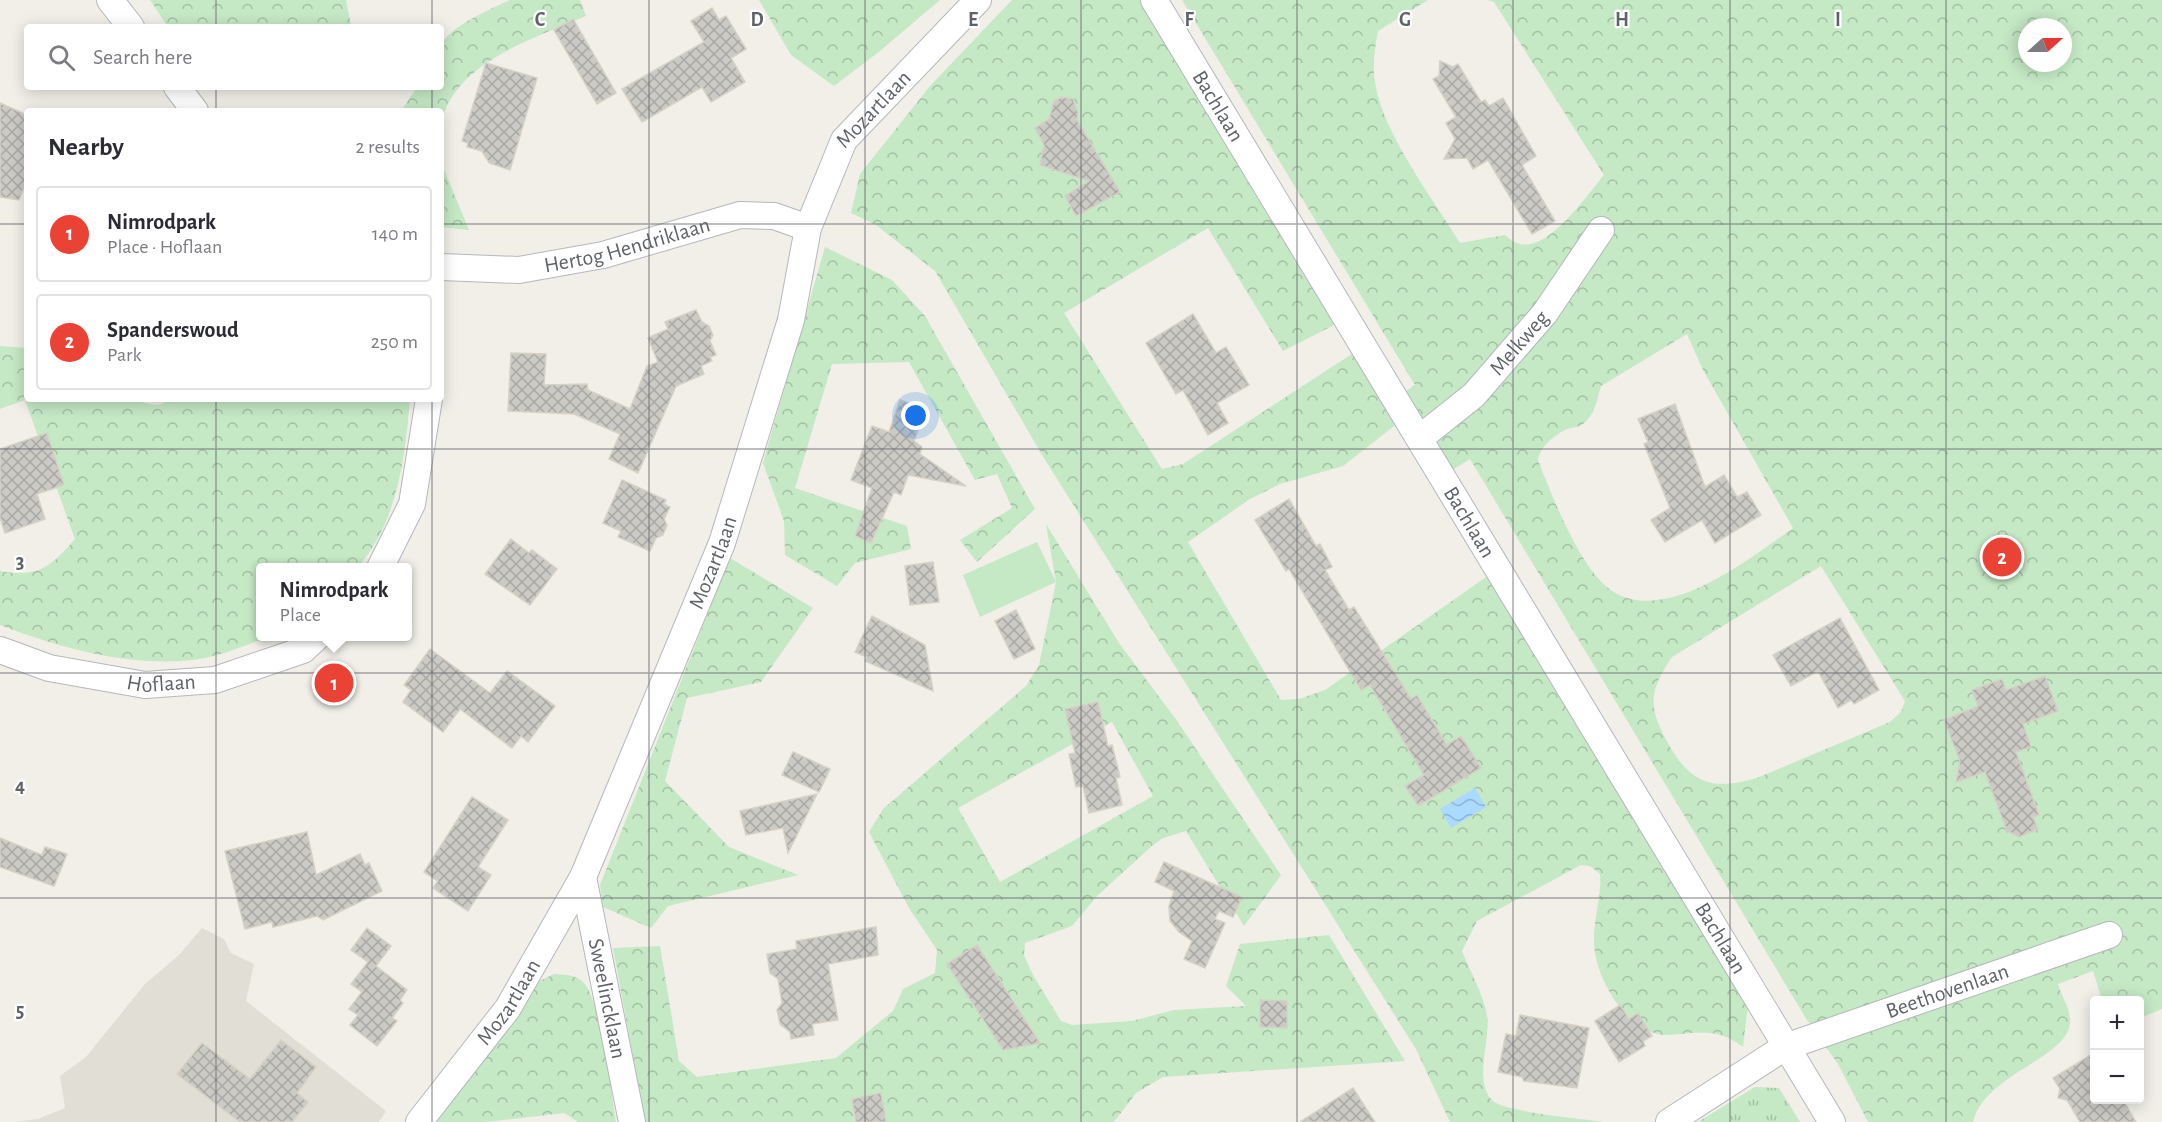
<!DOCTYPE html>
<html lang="en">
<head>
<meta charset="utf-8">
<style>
  :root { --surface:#fff; --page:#f2f2f3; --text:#2b2b33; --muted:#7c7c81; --line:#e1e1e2; --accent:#ea4335 }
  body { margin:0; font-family:"Alegreya Sans",sans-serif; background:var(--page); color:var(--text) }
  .controls { position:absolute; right:18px; bottom:18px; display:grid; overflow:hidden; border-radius:6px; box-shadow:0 3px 15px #0003 }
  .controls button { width:54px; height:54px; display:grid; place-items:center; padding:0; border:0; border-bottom:2px solid var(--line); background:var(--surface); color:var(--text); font:30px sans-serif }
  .compass { position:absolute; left:2018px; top:18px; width:54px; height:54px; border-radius:50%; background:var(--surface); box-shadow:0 3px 15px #0003; rotate:69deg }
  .you { position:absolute; left:916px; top:416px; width:21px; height:21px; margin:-15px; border:4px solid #fff; border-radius:50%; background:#1a73e8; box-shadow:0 0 0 9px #1a73e833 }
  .badge { display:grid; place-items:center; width:39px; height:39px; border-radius:50%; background:var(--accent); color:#fff; font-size:20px; font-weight:700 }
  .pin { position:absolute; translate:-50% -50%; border:3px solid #fff; box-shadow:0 2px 6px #0006 }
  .popup { position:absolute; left:256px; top:563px; width:156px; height:78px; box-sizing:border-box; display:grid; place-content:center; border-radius:6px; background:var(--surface); filter:drop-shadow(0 2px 4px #0005); font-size:20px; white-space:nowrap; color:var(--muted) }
  .popup b { font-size:22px; color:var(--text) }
  .popup::after { content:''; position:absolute; left:50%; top:100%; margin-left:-12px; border:12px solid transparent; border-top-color:var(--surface) }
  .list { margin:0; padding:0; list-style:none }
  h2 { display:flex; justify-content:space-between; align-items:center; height:78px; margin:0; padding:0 24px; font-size:26px }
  h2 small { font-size:20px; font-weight:400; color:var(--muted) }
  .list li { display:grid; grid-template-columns:39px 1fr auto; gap:18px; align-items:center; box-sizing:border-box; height:96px; margin:0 12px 12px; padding:0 12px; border:2px solid var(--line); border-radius:6px }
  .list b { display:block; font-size:22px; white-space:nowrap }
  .list p { margin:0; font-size:20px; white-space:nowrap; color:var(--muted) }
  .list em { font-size:20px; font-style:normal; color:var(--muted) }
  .icon { flex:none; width:33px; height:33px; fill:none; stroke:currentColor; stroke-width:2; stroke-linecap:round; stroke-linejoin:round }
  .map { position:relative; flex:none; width:2162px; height:1122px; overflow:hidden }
  .search { position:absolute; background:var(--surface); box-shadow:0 3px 15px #0003; left:24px; top:24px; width:420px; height:66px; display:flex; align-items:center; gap:15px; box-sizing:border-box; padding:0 21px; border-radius:6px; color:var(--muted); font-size:22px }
  .panel { position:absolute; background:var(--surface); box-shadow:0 3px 15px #0003; left:24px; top:108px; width:420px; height:294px; border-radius:6px }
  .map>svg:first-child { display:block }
</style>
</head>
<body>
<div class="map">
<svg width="2162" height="1122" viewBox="0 0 2162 1122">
  <defs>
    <pattern id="grass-tufts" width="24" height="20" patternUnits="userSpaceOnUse" patternTransform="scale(1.5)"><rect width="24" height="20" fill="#c5e8c5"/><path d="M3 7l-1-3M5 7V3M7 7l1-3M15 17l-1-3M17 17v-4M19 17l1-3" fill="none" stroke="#a3c0a4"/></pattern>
    <pattern id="forest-crowns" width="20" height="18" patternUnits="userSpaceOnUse" patternTransform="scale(1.5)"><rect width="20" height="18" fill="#c5e8c5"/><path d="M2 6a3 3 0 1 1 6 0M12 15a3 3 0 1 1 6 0" fill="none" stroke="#a3c0a4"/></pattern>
    <pattern id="water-waves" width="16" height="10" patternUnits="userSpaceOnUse" patternTransform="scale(1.5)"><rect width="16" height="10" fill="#aadaff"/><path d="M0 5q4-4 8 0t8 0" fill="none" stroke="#8eb4d2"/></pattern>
    <pattern id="building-cross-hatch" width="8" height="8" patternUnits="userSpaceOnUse" patternTransform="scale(1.5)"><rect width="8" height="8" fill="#cccac5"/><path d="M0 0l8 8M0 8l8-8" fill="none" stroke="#a9a8a4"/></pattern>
  </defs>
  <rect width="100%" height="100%" fill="#f1efe8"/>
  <path fill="#e1ded6" d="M202,928L224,939L231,953L254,964L246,1001L386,1111L379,1122H15L38,1119L65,1108L60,1076L86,1057L145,984L179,955Z"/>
  <path fill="url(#grass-tufts)" d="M1755,1087L1779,1088L1800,1122H1698Z"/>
  <g fill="url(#forest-crowns)" fill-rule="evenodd">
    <path d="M150,0H346L351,25L345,27H168Z"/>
    <path d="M510,0H580L586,16C535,38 452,63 441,125V111H401L417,87H441C441,75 439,61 441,48C444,28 493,8 510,0Z"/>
    <path d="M759,0H940L880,51L834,86L791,55Z"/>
    <path d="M1012,0H1143L1338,323L1283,351L1208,228L1064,313L1162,469L1183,464L1355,352L1398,423L1343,466L1280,484L1250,499L1188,542L1281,700L1299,699L1325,690L1489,575L1748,1005L1743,1047C1716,1027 1699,1033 1669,1035C1629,1037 1595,979 1594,943C1593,920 1602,897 1600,874L1590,866L1581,865L1477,921L1462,951C1470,971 1483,994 1487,1015C1491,1040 1473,1080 1492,1100C1502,1112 1585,1119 1604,1122H1450L1416,1049L1042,455L935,271L876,225L851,213L860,174L930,86Z"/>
    <path d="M1182,0H1428L1378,31C1375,48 1372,65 1375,82C1382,132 1433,199 1460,243L1505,235C1509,238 1513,242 1517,243C1547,255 1587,195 1604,175L1494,2L1487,0H2162V1009L2140,1018V1000H2102L2093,971L2058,984C2061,995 2069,1007 2070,1018C2074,1058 1985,1072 1973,1122H1868L1838,1064L1807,1020L1470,459L1448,473L1400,395L1415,385ZM2027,27H2063V63H2027ZM1687,334L1703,370L1793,528C1749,559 1660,631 1607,587C1578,563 1552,496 1538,460C1540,447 1553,436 1565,430C1571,427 1578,428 1583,424C1595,415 1597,399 1601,386ZM1821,566L1905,701L1901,712L1890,722L1757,778C1713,791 1691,784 1669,745C1648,708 1648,692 1672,657Z"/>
    <path d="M441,162L469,230L441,227Z"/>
    <path d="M825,247L892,280L925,316L1035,509L977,562L960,540L1012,508L997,474L975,480L909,362L832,364L795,488L907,526L911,549L855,563L837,586L785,555L784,521L763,463Z"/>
    <path d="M0,346L27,348V399C61,399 97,396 130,399C145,401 156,411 169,399H410C405,457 398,521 358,567L260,568V636L268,637C244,646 219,657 193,660C127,667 61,648 0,625V571C39,578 50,567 75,539L25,400L0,409Z"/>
    <path d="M1046,524L1119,643L1175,718L1281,875L1244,926L1186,831L1163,838L1153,845L1097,896L1072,926L1025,943L1024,955L1033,975L1061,1021L1072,1025L1132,1021L1174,1010L1246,1006L1226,986L1240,944L1329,935L1405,1061L1163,1077L1136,1093L1114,1122H645L613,948L660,946L679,1061L697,1077L836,1058L893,1011L903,989L935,973L937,950L909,908L869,832L883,809L1026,686L1039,665L1056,582ZM1112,722L1153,796L1000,882L958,808Z"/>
    <path d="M730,558L813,608L761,682L687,698L665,781L729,847L798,875L668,906L651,928L603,907L600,885Z"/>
    <path d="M554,974C565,975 576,974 584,983C602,1004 611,1092 616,1122H578L564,1113L485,1122H433L540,981Z"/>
  </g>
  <path fill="#c5e8c5" d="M1037,542L1056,582L980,617L963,575Z"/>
  <path fill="url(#water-waves)" d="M1475,788L1486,807L1451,828L1440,809Z"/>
  <g fill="url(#building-cross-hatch)" stroke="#d6d1c6" stroke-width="1.5">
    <path d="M712,8L719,20L726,16L746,49L731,58L745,82L711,102L702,87L642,122L622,89L704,42L691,21Z"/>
    <path d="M573,19L616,93L597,104L554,30Z"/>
    <path d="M1440,61L1453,67L1458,64L1481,102L1485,100L1489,106L1503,98L1536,156L1522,165L1555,221L1532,234L1488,160L1473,169L1467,158L1444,159L1455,139L1446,123L1456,117L1433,79L1439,76Z"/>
    <path d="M486,63L537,78L510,170L489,163L482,151L467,147L468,143L462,141Z"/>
    <path d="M1062,97L1073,99L1078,113L1077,120L1120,192L1076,216L1065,196L1089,181L1040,165L1044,145L1035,128L1049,119L1054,101Z"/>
    <path d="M0,103L27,115V180L19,200L0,197Z"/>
    <path d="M696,310L702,322L709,326L713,335L710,341L716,355L710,357L712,361L701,366L704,374L676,386L638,473L609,459L620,434L574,414L508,411L511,353L546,354L544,385L587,384L588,390L630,409L647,366L658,362L648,338L668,329L665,322Z"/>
    <path d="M1193,314L1216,353L1226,347L1249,385L1217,403L1228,423L1208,435L1183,390L1176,394L1146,343Z"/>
    <path d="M900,400L926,409L914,441L922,447L920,454L966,486L908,475L901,495L894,492L871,543L855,536L872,488L851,480L872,426L889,432Z"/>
    <path d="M1675,404L1705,487L1724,475L1737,497L1747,492L1761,515L1715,543L1702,520L1665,542L1651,520L1670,508L1644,444L1648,442L1638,419Z"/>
    <path d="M47,433L64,485L37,494L45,519L5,533L0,518V449Z"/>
    <path d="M622,480L666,500L664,504L670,507L664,519L667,525L663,535L656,538L650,551L618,537L621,531L603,523Z"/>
    <path d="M1289,499L1316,546L1320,544L1332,567L1325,570L1349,610L1354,607L1411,699L1417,695L1447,745L1461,736L1481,768L1418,806L1405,786L1424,775L1370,685L1361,690L1289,569L1286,571L1255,520Z"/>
    <path d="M511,539L529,553L532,550L557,569L530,605L485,574Z"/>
    <path d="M933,562L939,602L910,605L905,566Z"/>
    <path d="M1016,610L1035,649L1014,659L995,621Z"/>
    <path d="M872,616L925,645L933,691L865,661L867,657L855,652Z"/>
    <path d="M1840,618L1879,690L1854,704L1851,700L1838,708L1818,671L1791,686L1773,655Z"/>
    <path d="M430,649L490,693L507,671L555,706L528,742L521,736L512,748L460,709L443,732L403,702L411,690L404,685Z"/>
    <path d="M2045,676L2058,711L2023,724L2031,747L2016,752L2039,815L2033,817L2038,829L2019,837L2007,831L1985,772L1956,782L1960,761L1944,720L1978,706L1972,690L2002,679L2006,690Z"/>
    <path d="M1098,702L1108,746L1112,745L1120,777L1116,778L1122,805L1089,813L1083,786L1076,787L1069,754L1075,753L1065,709Z"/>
    <path d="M793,752L830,769L819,792L782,775Z"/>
    <path d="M817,794L788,853L783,828L746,835L740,811Z"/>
    <path d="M472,797L508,820L478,867L491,875L468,911L433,888L438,881L424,872Z"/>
    <path d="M307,832L316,875L360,854L365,865L369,863L382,891L323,920L317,916L273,927L272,922L245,929L225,851Z"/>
    <path d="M0,838L42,855L45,847L67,854L54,886L0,867Z"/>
    <path d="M1164,862L1242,897L1233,917L1219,911L1215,919L1225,923L1205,968L1184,959L1192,941L1179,932L1170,921L1169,906L1174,891L1155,882Z"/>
    <path d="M876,927L878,955L828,964L838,1020L812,1024L814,1035L791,1039L790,1032L780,1024L777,1010L782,1003L778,979L770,973L767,954L797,949L796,941Z"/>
    <path d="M367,928L391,946L376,966L407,990L400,1000L403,1003L392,1018L397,1021L377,1046L350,1025L358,1015L349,1009L362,992L351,984L368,962L351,950Z"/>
    <path d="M977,945L1040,1043L1003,1050L947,964Z"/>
    <path d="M1260,1000L1287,1001V1028L1260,1027Z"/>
    <path d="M1620,1005L1629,1019L1638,1013L1652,1036L1643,1041L1645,1046L1619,1062L1595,1021Z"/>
    <path d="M1520,1015L1589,1028L1577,1088L1524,1081L1522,1077L1498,1072L1506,1034L1516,1036Z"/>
    <path d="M281,1040L316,1067L297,1093L308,1102L292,1122H240L177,1074L202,1043L250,1079Z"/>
    <path d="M2094,1053V1100H2123L2136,1122H2080L2067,1100L2058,1098L2060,1089L2053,1078Z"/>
    <path d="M1353,1088L1375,1122H1300Z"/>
    <path d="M881,1093L886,1122H856L852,1099Z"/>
  </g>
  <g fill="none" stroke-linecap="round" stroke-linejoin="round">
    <g stroke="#b5b8bc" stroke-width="28">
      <g id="minor">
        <path d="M110,0L131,27"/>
        <path id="s1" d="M1154,0L1832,1122"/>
        <path d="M177,87L195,111"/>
        <path id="s2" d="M441,267L519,270L603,255L740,215L774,216L808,228"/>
        <path id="s3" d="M1420,438L1474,395L1545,313L1601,230"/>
        <path d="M380,568L412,504L429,399"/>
        <path id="s4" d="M0,650L49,668L145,685L215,680L303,650L318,636"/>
        <path id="s5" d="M583,877L632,1122"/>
        <path id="s6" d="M419,1122L508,1008L583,877L722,543L791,320L808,228L844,140L978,0"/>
        <path id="s7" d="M1669,1122L1785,1047L2109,935"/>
      </g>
    </g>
    <use href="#minor" stroke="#fff" stroke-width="26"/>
  </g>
  <path fill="none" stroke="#5f6368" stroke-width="1.5" stroke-opacity="0.55" d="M216,0V27M432,0V27M649,0V1122M865,0V1122M1081,0V1122M1297,0V1122M1513,0V1122M1730,0V1122M1946,0V1122M216,87V111M432,87V111M0,224H27M441,224H2162M216,399V1122M432,399V1122M0,449H2162M0,673H2162M0,898H2162"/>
  <g text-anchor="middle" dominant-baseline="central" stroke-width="4.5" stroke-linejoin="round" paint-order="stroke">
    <g font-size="22" fill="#5f6368" stroke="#fff">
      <text stroke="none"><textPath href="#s1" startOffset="124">Bachlaan</textPath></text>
      <text stroke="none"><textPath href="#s6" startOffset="1122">Mozartlaan</textPath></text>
      <text stroke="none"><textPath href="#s2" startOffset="189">Hertog Hendriklaan</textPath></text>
      <text stroke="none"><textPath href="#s3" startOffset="138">Melkweg</textPath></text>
      <text stroke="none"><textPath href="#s1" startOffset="610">Bachlaan</textPath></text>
      <text stroke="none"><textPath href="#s6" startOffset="636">Mozartlaan</textPath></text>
      <text stroke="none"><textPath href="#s4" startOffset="166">Hoflaan</textPath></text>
      <text stroke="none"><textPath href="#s1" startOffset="1096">Bachlaan</textPath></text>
      <text stroke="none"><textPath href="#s7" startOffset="310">Beethovenlaan</textPath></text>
      <text stroke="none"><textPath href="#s5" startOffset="124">Sweelincklaan</textPath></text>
      <text stroke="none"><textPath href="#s6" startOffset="150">Mozartlaan</textPath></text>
    </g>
  </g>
  <g font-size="20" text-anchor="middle" font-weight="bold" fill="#5f6368" stroke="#fff" stroke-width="4.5" stroke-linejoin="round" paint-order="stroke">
    <text x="540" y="26">C</text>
    <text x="757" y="26">D</text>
    <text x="973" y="26">E</text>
    <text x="1189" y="26">F</text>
    <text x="1405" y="26">G</text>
    <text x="1622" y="26">H</text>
    <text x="1838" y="26">I</text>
    <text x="20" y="568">3</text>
    <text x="20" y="792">4</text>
    <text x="20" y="1017">5</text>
  </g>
</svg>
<div class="controls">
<button>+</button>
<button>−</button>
</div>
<svg class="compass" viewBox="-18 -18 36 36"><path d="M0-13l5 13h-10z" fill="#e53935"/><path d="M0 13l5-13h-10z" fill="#7c7c81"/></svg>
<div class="you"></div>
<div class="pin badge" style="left:334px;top:683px">1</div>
<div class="popup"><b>Nimrodpark</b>Place</div>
<div class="pin badge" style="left:2002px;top:557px">2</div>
<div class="search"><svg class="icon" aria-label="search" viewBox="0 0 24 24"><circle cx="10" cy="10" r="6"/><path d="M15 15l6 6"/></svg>Search here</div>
<section class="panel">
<h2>Nearby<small>2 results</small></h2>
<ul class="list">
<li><span class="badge">1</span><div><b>Nimrodpark</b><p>Place · Hoflaan</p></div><em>140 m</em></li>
<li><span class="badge">2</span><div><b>Spanderswoud</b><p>Park</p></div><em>250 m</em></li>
</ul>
</section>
</div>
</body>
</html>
